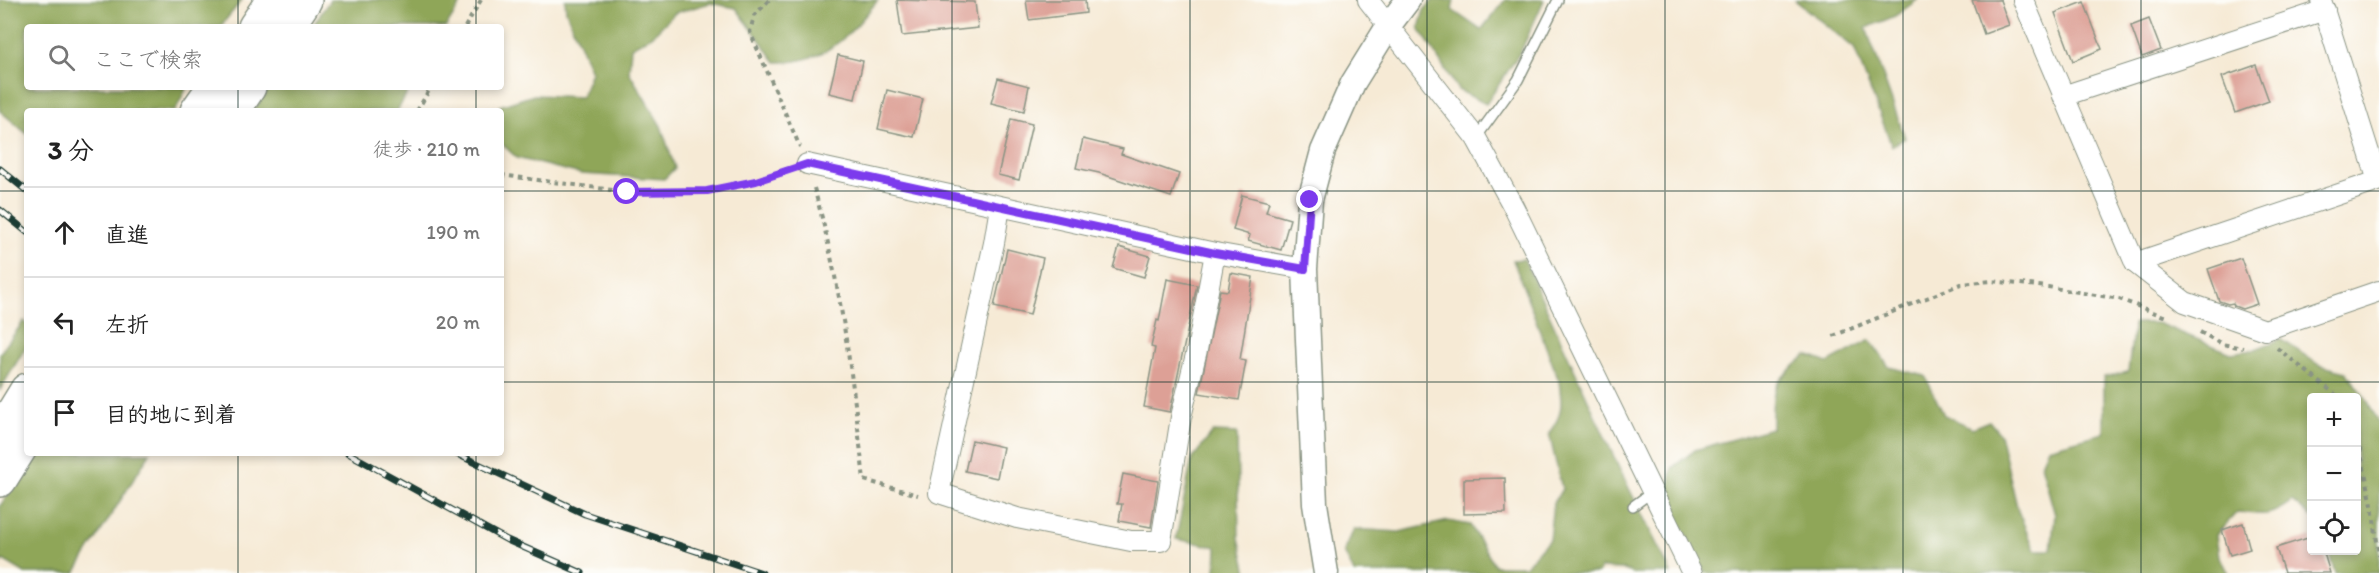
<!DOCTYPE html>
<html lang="ja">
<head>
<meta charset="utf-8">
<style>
  :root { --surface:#fff; --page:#f6f6f6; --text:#222; --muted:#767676; --line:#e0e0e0 }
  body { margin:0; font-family:Itim,"Klee One",sans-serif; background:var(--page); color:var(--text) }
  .controls { position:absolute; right:18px; bottom:18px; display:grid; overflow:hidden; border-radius:6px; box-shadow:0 3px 9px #0003 }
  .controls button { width:54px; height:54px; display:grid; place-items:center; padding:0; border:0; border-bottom:2px solid var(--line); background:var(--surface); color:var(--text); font:30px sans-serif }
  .stop { position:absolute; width:18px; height:18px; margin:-14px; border:4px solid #7c3aed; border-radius:50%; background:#fff }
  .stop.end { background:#7c3aed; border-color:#fff; box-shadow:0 2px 6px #0008 }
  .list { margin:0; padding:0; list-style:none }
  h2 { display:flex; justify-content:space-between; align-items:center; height:78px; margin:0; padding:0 24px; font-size:26px }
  h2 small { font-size:20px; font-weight:400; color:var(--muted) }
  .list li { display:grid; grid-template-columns:39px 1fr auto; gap:18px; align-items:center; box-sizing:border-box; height:90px; padding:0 24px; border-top:2px solid var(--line) }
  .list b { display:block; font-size:22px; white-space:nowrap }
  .list em { font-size:20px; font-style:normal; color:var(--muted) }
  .icon { flex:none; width:33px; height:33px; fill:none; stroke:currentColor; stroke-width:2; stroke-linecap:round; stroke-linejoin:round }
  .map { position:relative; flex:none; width:2379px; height:573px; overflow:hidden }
  .search { position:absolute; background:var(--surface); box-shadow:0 3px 9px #0003; left:24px; top:24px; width:480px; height:66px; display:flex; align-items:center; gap:15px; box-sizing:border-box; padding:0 21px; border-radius:6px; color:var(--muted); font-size:22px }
  .panel { position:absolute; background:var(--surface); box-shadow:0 3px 9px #0003; left:24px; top:108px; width:480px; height:348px; border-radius:6px }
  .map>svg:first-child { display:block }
</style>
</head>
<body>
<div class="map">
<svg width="2379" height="573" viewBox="0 0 2379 573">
  <rect width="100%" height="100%" fill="#fdfcf7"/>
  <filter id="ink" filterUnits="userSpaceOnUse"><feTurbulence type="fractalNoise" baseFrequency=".0167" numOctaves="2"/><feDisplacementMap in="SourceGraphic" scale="12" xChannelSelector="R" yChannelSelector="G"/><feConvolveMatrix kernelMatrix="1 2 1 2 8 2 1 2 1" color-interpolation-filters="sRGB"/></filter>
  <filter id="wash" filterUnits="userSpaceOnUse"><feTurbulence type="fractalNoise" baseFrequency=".008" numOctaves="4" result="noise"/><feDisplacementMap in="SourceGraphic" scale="24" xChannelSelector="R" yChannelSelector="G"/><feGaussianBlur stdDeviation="1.35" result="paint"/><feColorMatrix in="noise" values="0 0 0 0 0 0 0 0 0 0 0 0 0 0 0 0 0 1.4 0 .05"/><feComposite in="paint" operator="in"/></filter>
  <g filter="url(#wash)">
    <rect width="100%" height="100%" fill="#f6ead5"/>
    <g fill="#8fa658" stroke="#577246" stroke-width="1.5">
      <path d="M0,0H242L220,27H27V87H187L175,111H27V134L0,111Z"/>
      <path d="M330,0H463L446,27H312Z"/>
      <path d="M565,0H878C849,36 825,64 776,62L736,8L710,3L675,13L652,36L631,47L629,72L661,126L675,168L664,179L581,174L517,158L501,143V111H498L499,106L534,95L581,97L591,72L566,11Z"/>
      <path d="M1433,0H1454L1452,10L1481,30L1505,0H1544L1521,51L1486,104L1458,90L1419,28L1424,10Z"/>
      <path d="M1795,0H1917L1895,16L1866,28L1905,138L1892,146L1854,48Z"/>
      <path d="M270,87H411L397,111H253Z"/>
      <path d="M1524,259L1619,468L1671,573H1632L1622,569L1601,568L1598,573H1354L1344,552L1354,529L1399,532L1448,521L1470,525L1495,566H1525L1549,539L1553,504L1562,489L1549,433C1564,413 1562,405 1559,381L1513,260Z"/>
      <path d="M24,321L27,324V345L0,390V353Z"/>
      <path d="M2134,323H2157L2231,353L2253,350L2281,339L2319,365L2346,372L2368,402L2379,424V573H2335L2328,551L2356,550V398H2312L2311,517L2292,501C2270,518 2263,515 2237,512L2216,535L2219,557L2228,573H1705L1668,499L1672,468L1695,450L1772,428C1772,383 1773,384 1807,355L1828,363L1870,340L1889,367L1925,376L1944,415L1972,428L1989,421L2000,434L2018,511L2035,550H2051L2055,515L2041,464L2048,448L2104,433V377L2128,372Z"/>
      <path d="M1213,432L1237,433L1239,538L1247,573H1216L1217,547L1176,539L1192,459Z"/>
      <path d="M35,453H150L75,573H25L3,560L0,565V506Z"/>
    </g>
    <g id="blocks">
      <g fill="#dda096">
        <path d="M897,0L975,2L978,28L902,36Z"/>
        <path d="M1026,0H1085L1086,13L1029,20Z"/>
        <path d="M1972,0H2000L2009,25L1984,34Z"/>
        <path d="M2084,2L2102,49L2073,61L2055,13Z"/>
        <path d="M2149,19L2161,50L2142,57L2131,26Z"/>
        <path d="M838,55L863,61L855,99L829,93Z"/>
        <path d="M2256,65L2269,101L2235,113L2222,77Z"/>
        <path d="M998,78L1029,86L1024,111L991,103Z"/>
        <path d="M887,90L923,99L914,137L878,129Z"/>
        <path d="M1011,119L1032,124L1019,180L998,175Z"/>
        <path d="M1083,139L1123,149L1121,154L1179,174L1171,197L1099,173L1076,168Z"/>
        <path d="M1242,195L1269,202L1266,212L1290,219L1281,250L1248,241L1250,235L1233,230Z"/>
        <path d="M1119,247L1150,256L1144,277L1113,268Z"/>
        <path d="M1007,249L1043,258L1030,315L994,307Z"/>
        <path d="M2241,258L2257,304L2242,309L2234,306L2233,303L2228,304L2219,301L2208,269Z"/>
        <path d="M1231,273L1253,277L1240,360L1246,361L1239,400L1199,393L1220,290L1228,291Z"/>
        <path d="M1167,279L1197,285L1170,412L1144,407L1155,348L1151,347L1157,320L1159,321Z"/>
        <path d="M972,440L1003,447L997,478L965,471Z"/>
        <path d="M1123,474L1158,481L1151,527L1119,521L1122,504H1117Z"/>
        <path d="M1505,478L1506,513L1464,514V479Z"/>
        <path d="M2243,523L2250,549L2230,555L2222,530Z"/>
        <path d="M2311,537L2312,550H2323L2330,573H2284L2276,548Z"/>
      </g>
    </g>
  </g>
  <g filter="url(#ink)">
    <use href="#blocks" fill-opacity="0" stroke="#8a9484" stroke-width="1.5"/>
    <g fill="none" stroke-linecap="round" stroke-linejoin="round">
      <g stroke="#8a9484" stroke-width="12">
        <g id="service">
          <path d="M1476,138L1518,80L1558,0"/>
          <path d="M1633,506L1652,492"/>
        </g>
      </g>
      <g stroke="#8a9484" stroke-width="22">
        <g id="minor">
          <path d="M1368,0L1476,138L1514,208L1692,573"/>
          <path d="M2023,0L2135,263L2185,302L2265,330L2379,291"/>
          <path d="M2063,96L2325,10"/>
          <path d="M807,164L1215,253L1305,269"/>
          <path d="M1000,207L994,243L939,493L1017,518L1131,541H1161L1181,417L1197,350L1215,253"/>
          <path d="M2135,263L2378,181L2321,0"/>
        </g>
      </g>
      <g stroke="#8a9484" stroke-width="27">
        <path id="tertiary" d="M1326,573L1315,504L1305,269L1310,200L1323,151L1353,83L1389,25L1408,0"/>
      </g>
      <g stroke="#8a9484" stroke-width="36">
        <g id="motorway">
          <path d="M255,27L273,0"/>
          <path d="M287,27L305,0"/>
          <path d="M197,111L214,87"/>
          <path d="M233,111L249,87"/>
          <path d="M0,434L27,390"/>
          <path d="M0,480L27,437"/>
        </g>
      </g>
      <g stroke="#8a9484" stroke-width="4" stroke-dasharray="4.5 4.5" stroke-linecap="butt">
        <path d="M769,0L754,16L750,32L800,147"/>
        <path d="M465,27L481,0"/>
        <path d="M417,111L431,87"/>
        <path d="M501,175L627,192L707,191L756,181L787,170"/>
        <path d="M814,188C841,283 853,382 864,480L918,495"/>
        <path d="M2200,332L2222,344L2243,348"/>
        <path d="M1833,336L1961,284L1991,281L2048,287L2119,299L2166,317"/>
        <path d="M2277,348L2340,398"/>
        <path d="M2356,431L2372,505L2379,556"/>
      </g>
      <use href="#service" stroke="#fff" stroke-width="9"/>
      <use href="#minor" stroke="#fff" stroke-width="20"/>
      <use href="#tertiary" stroke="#fff" stroke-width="24"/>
      <use href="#motorway" stroke="#fff" stroke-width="33"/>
      <g stroke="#1f3d34" stroke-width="7">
        <g id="rail">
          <path d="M0,169L27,191"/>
          <path d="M0,210L27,232"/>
          <path d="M348,453L507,540L582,573"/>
          <path d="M455,453L585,514L762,573"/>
        </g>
      </g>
      <use href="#rail" stroke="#fdfcf7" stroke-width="4.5" stroke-dasharray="14" stroke-linecap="butt"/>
    </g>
  </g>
  <g fill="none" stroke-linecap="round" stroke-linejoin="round" filter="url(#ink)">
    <path stroke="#7c3aed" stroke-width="8" d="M627,192L707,191L756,181L807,164L1215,253L1305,269L1310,200"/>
  </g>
  <path fill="none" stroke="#1f3d34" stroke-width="1.5" stroke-opacity="0.55" d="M238,0V27M476,0V27M714,0V573M952,0V573M1190,0V573M1427,0V573M1665,0V573M1903,0V573M2141,0V573M238,87V111M476,87V111M0,191H27M501,191H2379M0,382H27M501,382H2379M238,453V573M476,453V573"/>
</svg>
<div class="controls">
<button>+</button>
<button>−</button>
<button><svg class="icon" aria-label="locate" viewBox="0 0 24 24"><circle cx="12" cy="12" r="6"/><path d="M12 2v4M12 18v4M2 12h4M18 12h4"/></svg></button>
</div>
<div class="stop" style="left:627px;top:192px"></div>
<div class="stop end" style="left:1310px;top:200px"></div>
<div class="search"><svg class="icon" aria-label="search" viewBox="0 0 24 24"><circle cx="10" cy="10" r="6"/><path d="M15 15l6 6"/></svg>ここで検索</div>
<section class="panel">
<h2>3 分<small>徒歩 · 210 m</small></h2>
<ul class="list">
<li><svg class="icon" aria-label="ahead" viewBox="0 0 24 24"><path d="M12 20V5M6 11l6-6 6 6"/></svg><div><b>直進</b></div><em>190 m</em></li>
<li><svg class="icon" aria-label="left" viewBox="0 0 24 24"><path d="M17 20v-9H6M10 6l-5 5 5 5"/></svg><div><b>左折</b></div><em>20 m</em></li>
<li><svg class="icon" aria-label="arrive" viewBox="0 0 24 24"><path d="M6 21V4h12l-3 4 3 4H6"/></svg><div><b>目的地に到着</b></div></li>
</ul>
</section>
</div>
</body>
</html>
